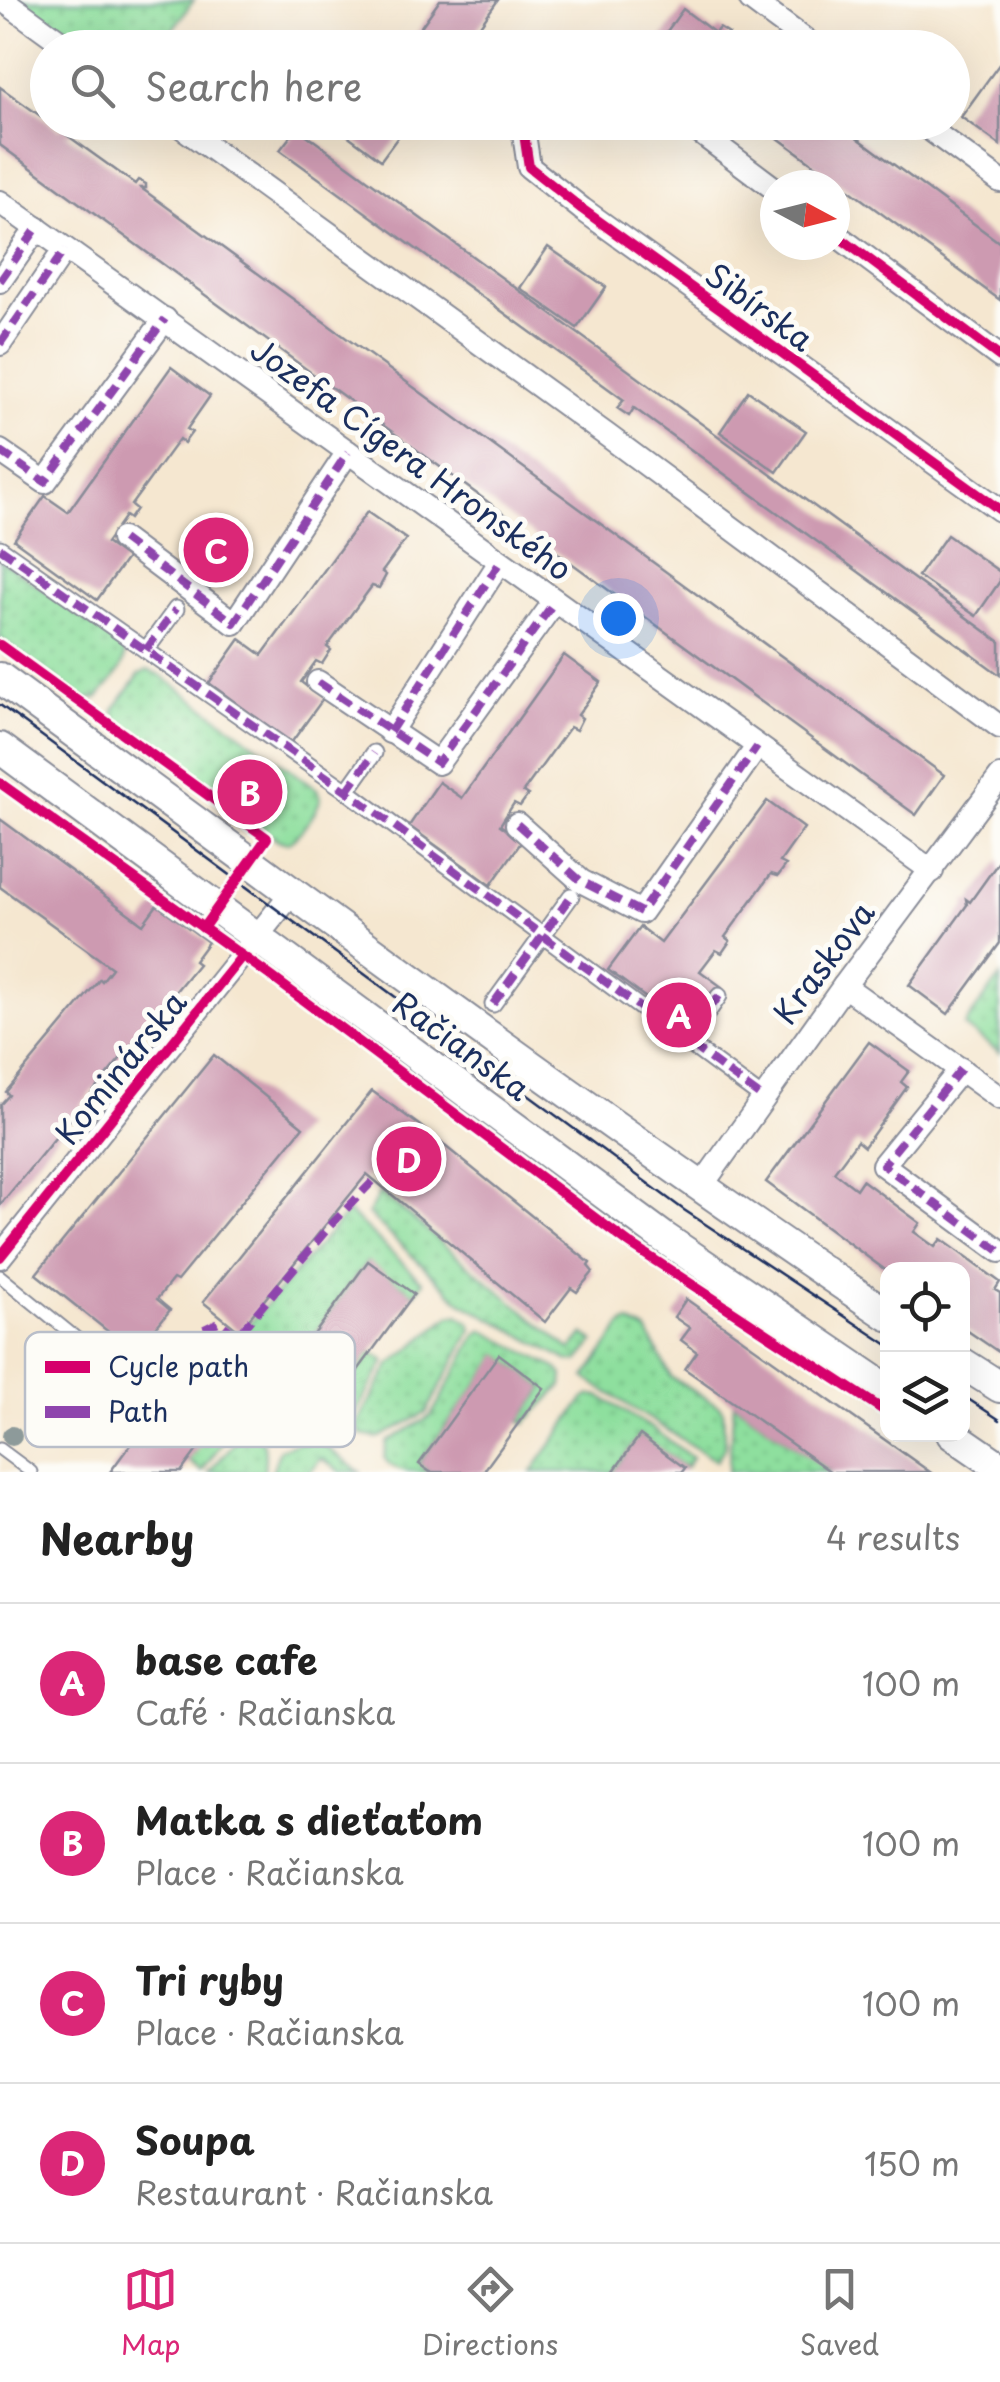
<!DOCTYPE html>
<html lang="en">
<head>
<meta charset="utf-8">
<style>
  :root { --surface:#fff; --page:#f2f2f2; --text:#222; --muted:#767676; --line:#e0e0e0; --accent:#db2777 }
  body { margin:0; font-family:"Playpen Sans",sans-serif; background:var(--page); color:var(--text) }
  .controls { position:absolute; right:30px; bottom:30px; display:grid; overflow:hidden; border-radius:20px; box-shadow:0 10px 40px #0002 }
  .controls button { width:90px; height:90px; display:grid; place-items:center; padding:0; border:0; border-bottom:2px solid var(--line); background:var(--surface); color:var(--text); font:50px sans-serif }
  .compass { position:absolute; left:760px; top:170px; width:90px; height:90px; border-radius:50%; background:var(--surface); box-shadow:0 10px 40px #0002; rotate:97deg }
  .you { position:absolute; left:618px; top:618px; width:35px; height:35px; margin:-25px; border:8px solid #fff; border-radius:50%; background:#1a73e8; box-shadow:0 0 0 15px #1a73e833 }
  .badge { display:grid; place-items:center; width:65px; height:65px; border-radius:50%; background:var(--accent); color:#fff; font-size:32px; font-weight:700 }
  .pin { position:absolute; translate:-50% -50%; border:5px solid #fff; box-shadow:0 2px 10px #0006 }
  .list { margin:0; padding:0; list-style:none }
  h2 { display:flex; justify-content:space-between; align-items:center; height:130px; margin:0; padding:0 40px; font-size:42px }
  h2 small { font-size:32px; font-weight:400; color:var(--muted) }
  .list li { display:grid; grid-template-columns:65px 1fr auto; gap:30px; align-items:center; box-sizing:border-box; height:160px; padding:0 40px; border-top:2px solid var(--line) }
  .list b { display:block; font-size:38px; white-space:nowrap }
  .list p { margin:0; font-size:32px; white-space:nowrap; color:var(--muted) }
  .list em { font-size:32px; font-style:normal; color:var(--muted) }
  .icon { flex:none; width:55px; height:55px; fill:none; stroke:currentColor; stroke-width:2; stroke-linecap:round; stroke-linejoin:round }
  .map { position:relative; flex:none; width:1000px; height:1472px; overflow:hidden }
  .search { position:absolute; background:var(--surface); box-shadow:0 10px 40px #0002; left:30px; right:30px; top:30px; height:110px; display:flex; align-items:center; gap:25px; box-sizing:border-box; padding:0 35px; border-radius:55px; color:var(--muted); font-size:38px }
  .sheet { height:770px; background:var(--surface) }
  nav { display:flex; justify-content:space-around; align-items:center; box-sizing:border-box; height:140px; border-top:2px solid var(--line); background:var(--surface); font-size:28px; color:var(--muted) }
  nav a { display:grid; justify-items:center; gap:5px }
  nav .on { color:var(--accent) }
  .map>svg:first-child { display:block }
</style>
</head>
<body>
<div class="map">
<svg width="1000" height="1472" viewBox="0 0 1000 1472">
  <defs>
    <pattern id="grass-dots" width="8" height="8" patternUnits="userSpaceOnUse" patternTransform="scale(2.5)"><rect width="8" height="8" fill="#8edf9e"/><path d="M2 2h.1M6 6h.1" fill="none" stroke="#7ac08a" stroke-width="1.8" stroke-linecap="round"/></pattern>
  </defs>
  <rect width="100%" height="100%" fill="#fdfcf7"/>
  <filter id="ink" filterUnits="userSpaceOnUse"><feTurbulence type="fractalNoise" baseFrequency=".01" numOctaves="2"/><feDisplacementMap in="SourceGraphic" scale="20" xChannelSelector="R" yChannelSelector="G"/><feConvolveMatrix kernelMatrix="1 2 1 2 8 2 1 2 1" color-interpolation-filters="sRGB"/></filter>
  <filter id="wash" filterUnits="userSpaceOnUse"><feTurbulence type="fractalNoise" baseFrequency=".0048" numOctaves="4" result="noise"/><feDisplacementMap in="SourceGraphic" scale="40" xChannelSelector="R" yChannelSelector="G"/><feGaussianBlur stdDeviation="2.25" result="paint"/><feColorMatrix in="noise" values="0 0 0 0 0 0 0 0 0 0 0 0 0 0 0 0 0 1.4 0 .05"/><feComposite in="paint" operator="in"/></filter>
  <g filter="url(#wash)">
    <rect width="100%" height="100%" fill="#f5e7d0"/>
    <g fill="url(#grass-dots)" stroke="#54877e" stroke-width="2.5">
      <path d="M19,0H194L159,48L84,47Z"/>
      <path d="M0,559L122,646C132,664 109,683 98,698L83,699L0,638Z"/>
      <path d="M147,670L159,674L317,789L321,797C317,812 301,835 287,843L278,840L116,724L114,710L139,675Z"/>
      <path d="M1000,977V1053L964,1026Z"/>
      <path d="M380,1192L571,1350L584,1334L594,1342L578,1361H569L461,1302L368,1214Z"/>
      <path d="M348,1212L423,1282L414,1294L367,1262L286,1373L371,1352L385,1361L346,1430L335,1435L248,1396L182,1348L203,1345L250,1380L264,1360L236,1339Z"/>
      <path d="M458,1315L470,1322L472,1329L426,1413L378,1438L361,1435L357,1424L390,1365L450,1316Z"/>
      <path d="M628,1322L647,1331L671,1377L719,1406L723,1411L725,1447L716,1461L585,1378L623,1324Z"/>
      <path d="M483,1330L558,1369L563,1375L562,1386L524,1424L520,1421L544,1388L499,1355L419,1463L430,1472C412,1472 391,1472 384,1457L387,1442L431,1416L476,1335Z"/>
      <path d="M189,1365L235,1398L242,1409L240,1418L202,1471L189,1461L186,1369Z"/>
      <path d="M591,1395L599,1396L658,1432L692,1458L685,1468L640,1435L613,1472H532L584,1399Z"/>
      <path d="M734,1403L831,1472H728Z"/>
      <path d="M244,1432C268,1432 266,1453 264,1472H209Z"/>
      <path d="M310,1438L317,1440L360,1472H341L321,1458L310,1472H272L280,1449Z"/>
    </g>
    <g id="blocks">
      <g fill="#cd9ab1">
        <path d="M440,0H498L464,48H406Z"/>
        <path d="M683,9L715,33L719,28L729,34L725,40L735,48H655Z"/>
        <path d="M1000,63V145L961,117Z"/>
        <path d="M0,87L60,130L63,125L72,130L69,134L64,133L135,184L138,180L146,184V188H141L944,775L916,815L0,145Z"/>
        <path d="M351,122H409L381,160L343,132Z"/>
        <path d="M756,122H836L1000,243V300Z"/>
        <path d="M297,128L1000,642V675L634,408L629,416L617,408L624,400L280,150Z"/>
        <path d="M548,247L606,287L577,328L520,288Z"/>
        <path d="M171,367L210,396L187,429L192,432L184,443L179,439L131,505L136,509L129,519L125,516L106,543L127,558L97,600L14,540L45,496L68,512Z"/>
        <path d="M748,391L806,431L777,472L720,432Z"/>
        <path d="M367,512L406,539L382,572L386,575L379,588L372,586L327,647L331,650L322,664L316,661L301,682L323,699L291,743L209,683L240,639L262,655Z"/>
        <path d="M947,535L1000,572V581L976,616L918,576Z"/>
        <path d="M564,655L601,682L578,715L582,718L576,730L570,727L523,792L528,795L520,806L514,803L500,825L522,841L491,885L409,826L439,782L462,798Z"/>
        <path d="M767,801L804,828L780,862L786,865L778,876L771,874L725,937L730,941L722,953L716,950L700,971L722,987L691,1031L608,970L640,927L661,943Z"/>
        <path d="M0,819L143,924L157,905L208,942L194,961L198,964L0,1205V1105L9,1095L6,1092L100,979L102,981L112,968L0,887Z"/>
        <path d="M1000,860V943L948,1014L909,985L967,905L966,899L970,902Z"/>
        <path d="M869,1042L909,1071L901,1082L907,1087L864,1147L857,1141L834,1172L856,1189L862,1180L920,1223L914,1232L935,1247L941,1239L1000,1282L995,1290L1000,1293V1353L962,1327V1270H888V1272L766,1182Z"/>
        <path d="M214,1055L303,1127L177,1281L173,1279L157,1299L170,1310L135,1353L36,1274Z"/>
        <path d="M372,1091L419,1125L590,1263L588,1266L593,1272L583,1284L577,1292L571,1288L545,1322L367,1174L239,1331L203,1302Z"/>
        <path d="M368,1261L414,1294L331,1407L285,1374Z"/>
        <path d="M686,1299L781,1366L930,1472H831L734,1403L685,1369L697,1352L681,1340L690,1328L674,1317Z"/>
        <path d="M499,1354L544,1388L483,1472H430L419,1464Z"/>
        <path d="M186,1369L232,1403L186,1465L181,1472H110Z"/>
        <path d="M640,1435L685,1468L682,1472H613Z"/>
      </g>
    </g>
  </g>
  <g filter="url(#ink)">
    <use href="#blocks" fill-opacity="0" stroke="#888b97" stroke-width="2.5"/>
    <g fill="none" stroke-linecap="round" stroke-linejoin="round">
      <g stroke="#888b97" stroke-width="15">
        <g id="service">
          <path d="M0,1276L138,1388"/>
          <path d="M0,1449L31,1472"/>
        </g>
      </g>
      <g stroke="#888b97" stroke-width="19">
        <g id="pedestrian">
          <path d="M0,548L347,791L764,1099"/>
          <path d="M146,650L176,609"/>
          <path d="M347,791L374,753"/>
          <path d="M493,1004L571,896"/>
          <path d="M687,1043L719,996"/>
        </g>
      </g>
      <g stroke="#888b97" stroke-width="26">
        <g id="minor">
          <path d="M3,0L69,48"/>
          <path d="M751,0L816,48"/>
          <path d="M175,122L608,436L1000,727"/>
          <path d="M529,122L524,134L529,167L582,209L1000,510"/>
          <path d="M686,122L775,189"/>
          <path d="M920,122L1000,181"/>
          <path d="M0,202L932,871"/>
          <path d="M835,234L1000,357"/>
          <path d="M0,281L37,228"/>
          <path d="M0,344L65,249"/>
          <path d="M0,451L45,482L165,319"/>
          <path d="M122,539L234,623L348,452"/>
          <path d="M318,682L438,763L555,601"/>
          <path d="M390,732L500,562"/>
          <path d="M517,824L581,881L641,912L757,747"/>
          <path d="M844,986L1000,1098"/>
          <path d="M961,1069L883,1165L1000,1251"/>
          <path d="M700,1188L844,986L1000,777"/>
          <path d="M0,1257L291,894"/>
        </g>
      </g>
      <g stroke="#888b97" stroke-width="34">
        <g id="secondary">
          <path d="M0,678C294,894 585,1111 888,1315"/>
          <path d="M0,748L663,1237L888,1390"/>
          <path d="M962,1363L1000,1387"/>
          <path d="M952,1434L1000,1467"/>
        </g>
      </g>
      <use href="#service" stroke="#fff" stroke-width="11"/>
      <use href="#pedestrian" stroke="#fff" stroke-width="15"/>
      <use href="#minor" stroke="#fff" stroke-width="22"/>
      <use href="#secondary" stroke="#fff" stroke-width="30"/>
      <g stroke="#1b2f5e" stroke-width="2.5">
        <path d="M0,705L684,1210L888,1345"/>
        <path d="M962,1395L1000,1420"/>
      </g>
      <g stroke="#8e44ad" stroke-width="8" stroke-dasharray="15 8" stroke-linecap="butt">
        <path d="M0,281L37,228"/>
        <path d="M0,344L65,249"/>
        <path d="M0,451L45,482L165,319"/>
        <path d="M122,539L234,623L348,452"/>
        <path d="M0,548L347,791L764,1099"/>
        <path d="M146,650L176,609"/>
        <path d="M318,682L438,763L555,601"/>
        <path d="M390,732L500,562"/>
        <path d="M347,791L374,753"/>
        <path d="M517,824L581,881L641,912L757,747"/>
        <path d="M493,1004L571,896"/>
        <path d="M687,1043L719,996"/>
        <path d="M961,1069L883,1165L1000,1251"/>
        <path d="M204,1329L219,1322L237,1336L330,1226L374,1180"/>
      </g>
      <g stroke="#fdfcf7" stroke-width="16">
        <g id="cycleway">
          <path d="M529,122L524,134L529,167L582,209L1000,510"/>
          <path d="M835,234L1000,357"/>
          <path d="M0,645L267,838L203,928"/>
          <path d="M0,783L272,977L630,1244L888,1413"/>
          <path d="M0,1257L242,956"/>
        </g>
      </g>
      <use href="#cycleway" stroke="#d6006c" stroke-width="10"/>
    </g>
    <circle fill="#8d9a9a" cx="12" cy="1436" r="10"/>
  </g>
  <g text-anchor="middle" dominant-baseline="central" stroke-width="10" stroke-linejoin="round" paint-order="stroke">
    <g font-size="32" fill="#1b2f5e" stroke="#fdfcf7">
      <text transform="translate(760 306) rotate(36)">Sibírska</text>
      <text transform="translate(412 458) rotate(36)">Jozefa Cígera Hronského</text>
      <text transform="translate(823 962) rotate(-53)">Kraskova</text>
      <text transform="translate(462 1045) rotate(36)">Račianska</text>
      <text transform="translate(120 1067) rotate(-51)">Kominárska</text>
    </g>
  </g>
  <rect x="25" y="1332" width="330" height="115" rx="15" fill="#fdfcf7" stroke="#b9bec9" stroke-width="2.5"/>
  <rect x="45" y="1361" width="45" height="12" fill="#d6006c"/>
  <rect x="45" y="1406" width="45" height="12" fill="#8e44ad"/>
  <g font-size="28" fill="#1b2f5e">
    <text x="108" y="1377">Cycle path</text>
    <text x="108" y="1422">Path</text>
  </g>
</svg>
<div class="controls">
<button><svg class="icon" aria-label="locate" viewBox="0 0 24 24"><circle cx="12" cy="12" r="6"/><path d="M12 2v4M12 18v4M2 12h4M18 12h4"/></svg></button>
<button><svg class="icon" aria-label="layers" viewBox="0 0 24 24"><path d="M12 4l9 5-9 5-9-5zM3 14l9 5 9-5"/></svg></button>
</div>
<svg class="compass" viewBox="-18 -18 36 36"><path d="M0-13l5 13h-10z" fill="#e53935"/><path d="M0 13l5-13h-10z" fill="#767676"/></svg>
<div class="you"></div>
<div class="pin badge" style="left:679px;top:1015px">A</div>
<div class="pin badge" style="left:250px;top:792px">B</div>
<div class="pin badge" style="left:216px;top:550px">C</div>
<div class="pin badge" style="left:409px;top:1159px">D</div>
<div class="search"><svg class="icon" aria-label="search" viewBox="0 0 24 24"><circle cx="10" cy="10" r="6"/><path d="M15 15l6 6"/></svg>Search here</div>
</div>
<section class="sheet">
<h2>Nearby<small>4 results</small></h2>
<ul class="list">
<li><span class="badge">A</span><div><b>base cafe</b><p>Café · Račianska</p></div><em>100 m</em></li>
<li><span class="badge">B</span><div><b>Matka s dieťaťom</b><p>Place · Račianska</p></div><em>100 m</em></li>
<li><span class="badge">C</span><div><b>Tri ryby</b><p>Place · Račianska</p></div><em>100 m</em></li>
<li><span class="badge">D</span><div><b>Soupa</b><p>Restaurant · Račianska</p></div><em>150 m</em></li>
</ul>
</section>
<nav>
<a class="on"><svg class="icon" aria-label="map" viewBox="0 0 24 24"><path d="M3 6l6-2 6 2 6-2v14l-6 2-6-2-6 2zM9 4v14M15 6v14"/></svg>Map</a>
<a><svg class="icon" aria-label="directions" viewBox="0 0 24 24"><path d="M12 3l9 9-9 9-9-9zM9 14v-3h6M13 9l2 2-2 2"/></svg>Directions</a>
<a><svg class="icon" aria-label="saved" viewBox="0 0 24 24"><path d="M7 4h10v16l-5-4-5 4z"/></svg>Saved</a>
</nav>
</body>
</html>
